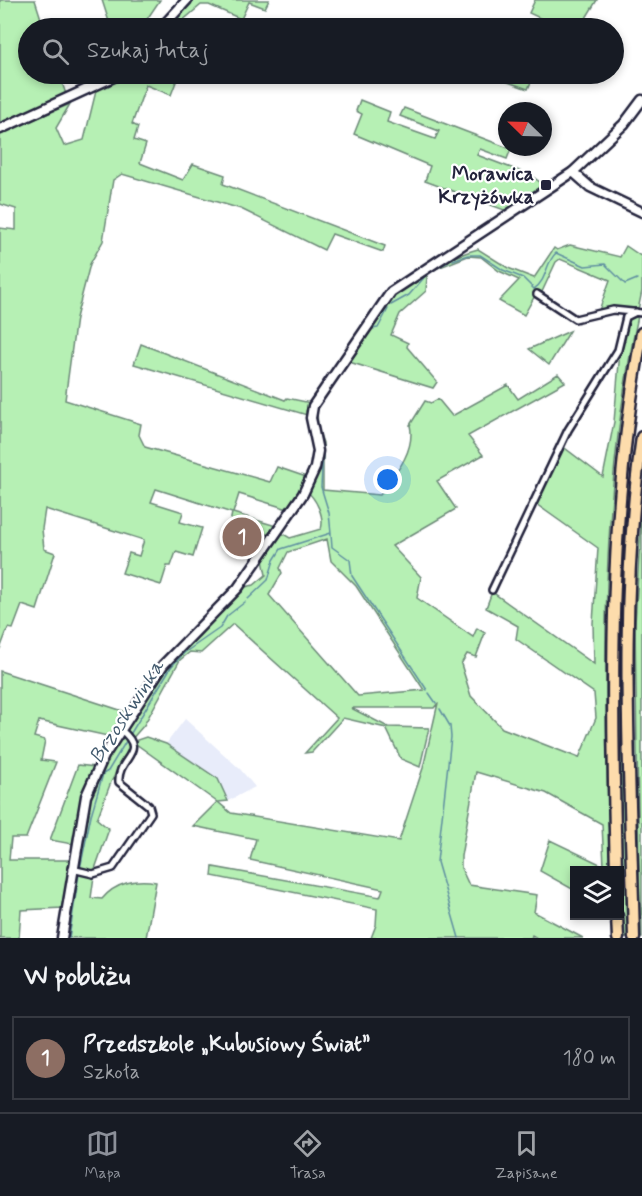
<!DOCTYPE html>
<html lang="pl">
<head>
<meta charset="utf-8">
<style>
  :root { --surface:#171b24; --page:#20242c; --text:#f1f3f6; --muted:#9ea1a6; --line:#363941; --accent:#8c9099 }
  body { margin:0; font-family:Mynerve,sans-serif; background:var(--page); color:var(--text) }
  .controls { position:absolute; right:18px; bottom:18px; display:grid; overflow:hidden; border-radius:0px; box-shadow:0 3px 9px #0003 }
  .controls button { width:54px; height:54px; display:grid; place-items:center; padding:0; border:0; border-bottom:2px solid var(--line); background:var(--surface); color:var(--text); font:30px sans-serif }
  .compass { position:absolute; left:498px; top:102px; width:54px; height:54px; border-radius:50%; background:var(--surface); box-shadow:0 3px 9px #0003; rotate:293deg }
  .you { position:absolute; left:388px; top:480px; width:21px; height:21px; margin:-15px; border:4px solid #fff; border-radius:50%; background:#1a73e8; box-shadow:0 0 0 9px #1a73e833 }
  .badge { display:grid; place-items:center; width:39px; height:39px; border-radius:50%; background:var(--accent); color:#fff; font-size:20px; font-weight:700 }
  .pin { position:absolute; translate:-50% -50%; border:3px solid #fff; box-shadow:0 2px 6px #0006 }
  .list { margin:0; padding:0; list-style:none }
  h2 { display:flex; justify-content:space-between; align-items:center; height:78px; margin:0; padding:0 24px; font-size:26px }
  h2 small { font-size:20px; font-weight:400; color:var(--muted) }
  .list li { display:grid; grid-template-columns:39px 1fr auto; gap:18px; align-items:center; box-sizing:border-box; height:84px; margin:0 12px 12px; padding:0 12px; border:2px solid var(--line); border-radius:0px }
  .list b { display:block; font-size:22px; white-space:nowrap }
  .list p { margin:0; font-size:20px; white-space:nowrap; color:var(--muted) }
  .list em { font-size:20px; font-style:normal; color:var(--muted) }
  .icon { flex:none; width:33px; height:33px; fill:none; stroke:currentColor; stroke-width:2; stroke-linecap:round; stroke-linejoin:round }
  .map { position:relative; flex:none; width:642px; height:938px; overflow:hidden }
  .search { position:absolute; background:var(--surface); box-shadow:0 3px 9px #0003; left:18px; right:18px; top:18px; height:66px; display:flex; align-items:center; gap:15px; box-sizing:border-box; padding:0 21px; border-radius:33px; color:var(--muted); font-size:22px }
  .sheet { height:174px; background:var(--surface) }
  nav { display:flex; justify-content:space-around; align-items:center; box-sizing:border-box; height:84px; border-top:2px solid var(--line); background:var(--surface); font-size:16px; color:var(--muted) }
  nav a { display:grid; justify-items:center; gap:3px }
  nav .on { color:var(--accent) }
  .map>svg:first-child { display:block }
</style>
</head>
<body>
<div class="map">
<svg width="642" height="938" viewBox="0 0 642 938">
  <rect width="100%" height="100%" fill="#fff"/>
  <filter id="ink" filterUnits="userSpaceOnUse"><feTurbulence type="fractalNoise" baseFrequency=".0167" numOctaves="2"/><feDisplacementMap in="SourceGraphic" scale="12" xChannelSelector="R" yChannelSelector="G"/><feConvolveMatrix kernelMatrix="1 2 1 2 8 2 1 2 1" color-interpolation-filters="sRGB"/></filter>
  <g filter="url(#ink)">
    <path fill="#e8ecfa" d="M185,719L240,769L255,787L228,801L218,779L166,744Z"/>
    <g fill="#b6f0b4" stroke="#6c8978" stroke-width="1.5" fill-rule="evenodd">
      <path d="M0,0H35L44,28H28V74H59L67,97L0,126Z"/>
      <path d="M102,0H160L141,28H111Z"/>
      <path d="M193,0H269L265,8L249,2L241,19L209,5H201L174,28H166Z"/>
      <path d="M535,0H597L580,28H561L529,13Z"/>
      <path d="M124,74H179L171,95L146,85L132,124L138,127L134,140L146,144L140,163L183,180L193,164L225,175L223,184L385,246L383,252L332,234L324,250L241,209L122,174L113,180L103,241L90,264L76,318L65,400L141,424L139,435L145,447L270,482L277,467L309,478L288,509L239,494L233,513L276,526L270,535L230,523L232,513L156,489L151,502L183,512L180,522L202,528L193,557L176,552L171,566H167L161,585L122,573L129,553L139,556L144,540L45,509L42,529L44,549L55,553L37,610L22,605L13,629L8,628L0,649V228L16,230V209L0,204V134L70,104L56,128L64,146L84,140L96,91Z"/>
      <path d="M485,74H530L534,75L528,89Z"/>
      <path d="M360,100L390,112L387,122L435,139L439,131L400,116L404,108L511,149L507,159L480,149L477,155L530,175L544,185L507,211L425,181L430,166L354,134L362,114L356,111Z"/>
      <path d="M570,245L620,257L626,246L642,257V291L638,310L607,308L598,313L610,280L560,259L556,262L541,294L537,292L524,315L499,301L519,280L499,271L481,257L468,256L430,271L427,277L426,291L400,314L391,335L408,343L407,347L437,382L433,388L349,362L318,408L315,407L390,299C415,276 445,258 478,249L508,268L534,278L554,248L557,250Z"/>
      <path d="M638,316C598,497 604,686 610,870H574V890L540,871L550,840L604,866L602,824L546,793L476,772L461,856V868L469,885L537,895L534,912L583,938H537L532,935L531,938H371L376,925L377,909L212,876L213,867L380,897L383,889L250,860L256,839L193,826L217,802L136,744L137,740L146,737L166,744L218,779L228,801L218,802L231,813L399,841L423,768L438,703L434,708H351L388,727L429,728L420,767L401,759L386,728L343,718L312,752L305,753L337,718L233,624L201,653L190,652L180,660L144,725L130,741V748L111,782L97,819L109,829L95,869L91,898L102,899C115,883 136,878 156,882L146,938H64L88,803L96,779L155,682L178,652L245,587L254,585L266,575L263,560L280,532L290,538L321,529C325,517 316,498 306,491L317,469L314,411H317L318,429L323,443V490L380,495C394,476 416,451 410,425L425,401L431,403L438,399L452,416L508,385L518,399L558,374L565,382L468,436L483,455L437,481L456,509L392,546L421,577L417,598L473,637L477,628L485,633L476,657L467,654L461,664L471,696L502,728L579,758L596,718L594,693L516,639L518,626L486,608L492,592L594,664L593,623L598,548L536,504L562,446L603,477L614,422L620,351L626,320ZM327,539L331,561L356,586L424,690L358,696L269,595L282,573L280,568L288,552Z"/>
      <path d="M570,331L549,365L529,349Z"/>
      <path d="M141,344L285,400L287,398L311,403L306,411L307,415L134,364Z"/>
      <path d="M630,480L633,492L630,938H621L616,662L623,492Z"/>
      <path d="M642,503V938H640L635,624Z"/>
      <path d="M0,671L129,713L112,737L39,721L34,737L45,740L41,760L56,762L26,838H11L9,860H69L63,908L21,910L19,938H0Z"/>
      <path d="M78,765L95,767L82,800L72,844L50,840Z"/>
    </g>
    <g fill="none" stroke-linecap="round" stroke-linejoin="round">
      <g stroke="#5f8fa0" stroke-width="1.5">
        <path d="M453,260L468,255H480L503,270L523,278L534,289C547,281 545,263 556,253L585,266L605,264L625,284L637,279"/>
        <path d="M434,269L448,262"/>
        <path d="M391,305L409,295L428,273"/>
        <path d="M351,358L372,329L378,328L388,309"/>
        <path d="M331,534L332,547L350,560L352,576L427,690"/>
        <path d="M248,599L268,580L274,560L281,549L331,533L329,513L321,487L323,450L319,438"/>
        <path d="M429,693L436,703"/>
        <path d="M440,709L450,726L451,737L437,862L459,938"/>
        <path d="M80,869L91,815L103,774L108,771L171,667L184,653L220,628L227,616L245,602"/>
        <path d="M69,938L79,874"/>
      </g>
      <g stroke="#22223b" stroke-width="10">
        <g id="street">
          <path d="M537,294L575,319L613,310L642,313"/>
          <path d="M492,590L568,430L618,350L626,317L636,312"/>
          <path d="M72,869L93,874L113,868L151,813L149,806L119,782C117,757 149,753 121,730"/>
        </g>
      </g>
      <g stroke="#22223b" stroke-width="13">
        <g id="secondary">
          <path d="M161,28L187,0"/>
          <path d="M0,129L120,74"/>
          <path d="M573,172L590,187L642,212"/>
          <path d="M62,938L86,796L104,756L163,665L238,588L303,494L315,468L318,451L311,418L313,406L391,292L573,172L624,124L642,100"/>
        </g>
      </g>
      <g stroke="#22223b" stroke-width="15">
        <g id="highway">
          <path d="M616,870C611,690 608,511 642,333"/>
          <path d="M617,916L618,938"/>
          <path d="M634,938C630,772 618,603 642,437"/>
        </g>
      </g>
      <use href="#street" stroke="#fff" stroke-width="5"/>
      <use href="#secondary" stroke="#fff" stroke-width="8"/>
      <use href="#highway" stroke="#fddcac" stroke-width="10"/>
    </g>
  </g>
  <rect fill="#22223b" stroke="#fff" stroke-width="2" x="540" y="179" width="12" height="12" rx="3"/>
  <g text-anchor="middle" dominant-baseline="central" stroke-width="4.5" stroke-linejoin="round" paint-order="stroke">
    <g font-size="20" font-weight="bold" fill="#22223b" stroke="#fff" text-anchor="end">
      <text x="534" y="174">Morawica<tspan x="534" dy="23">Krzyżówka</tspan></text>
    </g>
    <g font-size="21" font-style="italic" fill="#41596d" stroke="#fff">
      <text transform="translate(127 712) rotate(-57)">Brzoskwinka</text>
    </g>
  </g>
</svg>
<div class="controls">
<button><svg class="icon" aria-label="layers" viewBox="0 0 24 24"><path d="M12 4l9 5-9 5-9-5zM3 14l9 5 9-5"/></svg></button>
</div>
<svg class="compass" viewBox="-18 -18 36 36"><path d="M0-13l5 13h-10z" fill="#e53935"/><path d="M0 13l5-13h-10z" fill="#9ea1a6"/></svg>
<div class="you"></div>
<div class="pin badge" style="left:242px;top:537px;background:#8d6e63">1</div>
<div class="search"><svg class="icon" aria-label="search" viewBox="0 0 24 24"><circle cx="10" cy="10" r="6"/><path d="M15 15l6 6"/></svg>Szukaj tutaj</div>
</div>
<section class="sheet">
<h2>W pobliżu<small></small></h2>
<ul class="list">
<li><span class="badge" style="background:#8d6e63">1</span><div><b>Przedszkole „Kubusiowy Świat”</b><p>Szkoła</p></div><em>180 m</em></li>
</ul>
</section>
<nav>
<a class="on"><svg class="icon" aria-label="map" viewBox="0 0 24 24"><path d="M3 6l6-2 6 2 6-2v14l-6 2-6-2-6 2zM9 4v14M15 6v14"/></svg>Mapa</a>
<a><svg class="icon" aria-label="directions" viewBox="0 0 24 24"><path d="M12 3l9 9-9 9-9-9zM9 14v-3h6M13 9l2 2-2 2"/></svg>Trasa</a>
<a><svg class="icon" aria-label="saved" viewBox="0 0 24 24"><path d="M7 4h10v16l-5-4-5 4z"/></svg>Zapisane</a>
</nav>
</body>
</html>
